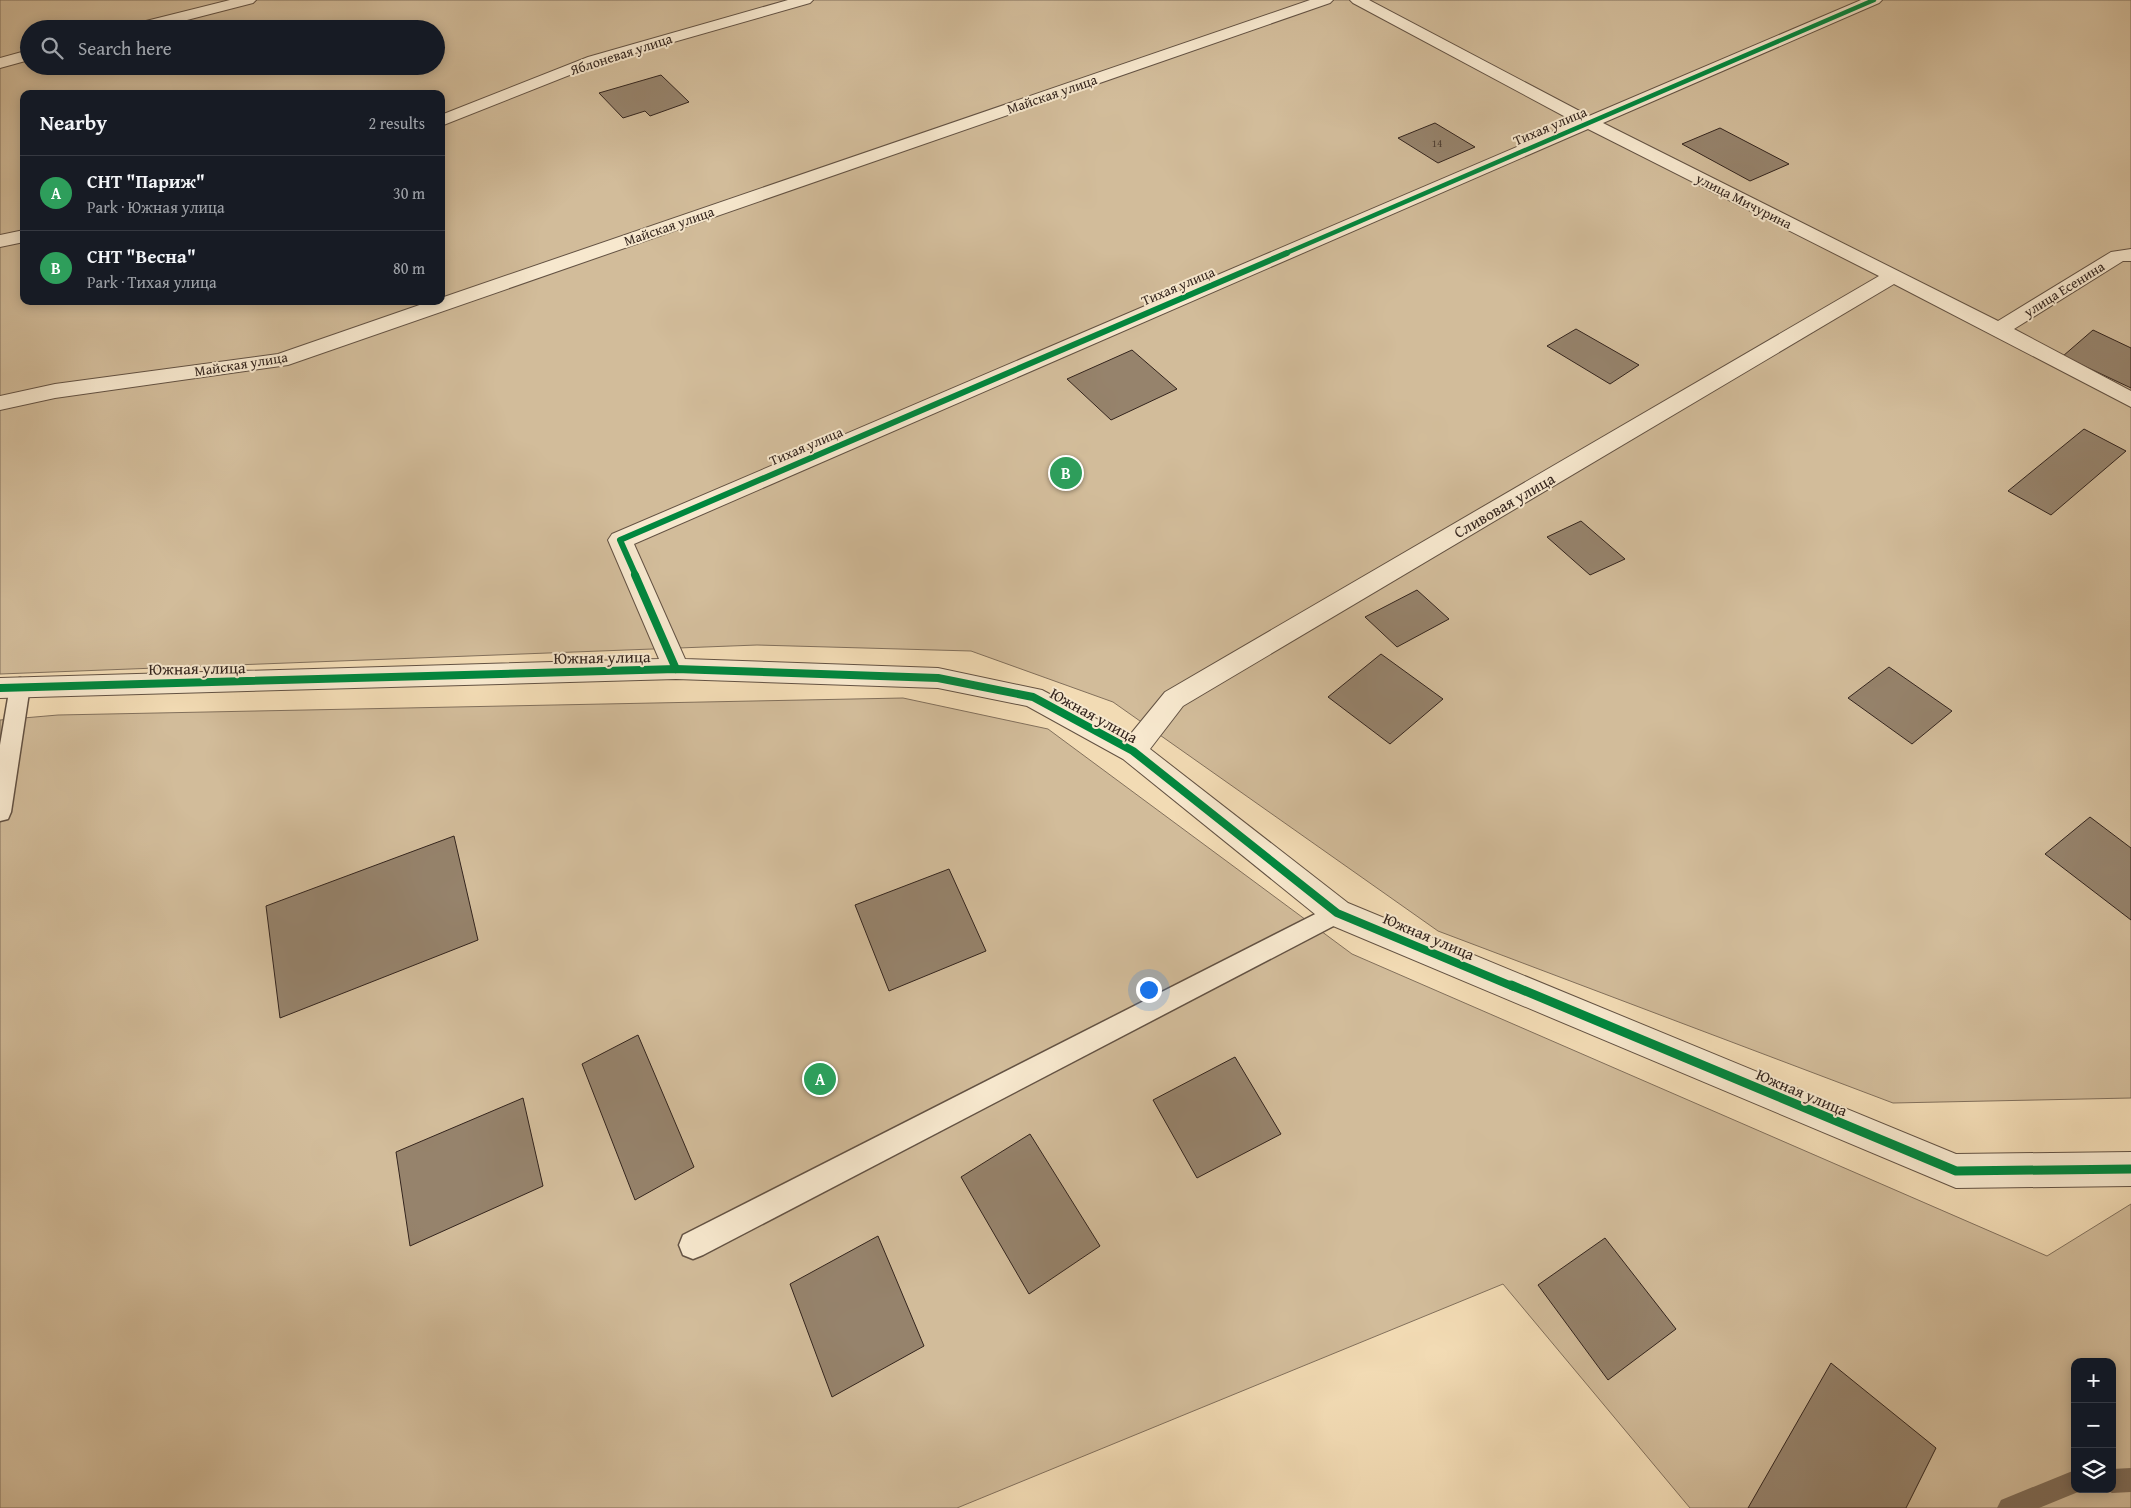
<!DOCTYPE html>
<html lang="en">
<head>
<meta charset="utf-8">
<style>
  :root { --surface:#171b24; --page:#20242c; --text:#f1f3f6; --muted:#9ea1a6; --line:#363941; --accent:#ea580c }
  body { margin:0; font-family:"Gentium Book Plus",serif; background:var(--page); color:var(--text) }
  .controls { position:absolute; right:15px; bottom:15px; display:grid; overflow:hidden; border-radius:10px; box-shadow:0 2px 12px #0003 }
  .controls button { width:45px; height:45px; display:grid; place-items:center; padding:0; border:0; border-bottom:1px solid var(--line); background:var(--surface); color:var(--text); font:25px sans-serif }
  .you { position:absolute; left:1148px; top:989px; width:18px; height:18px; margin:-12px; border:4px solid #fff; border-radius:50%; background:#1a73e8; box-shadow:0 0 0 8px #1a73e833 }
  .badge { display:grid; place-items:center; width:32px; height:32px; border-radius:50%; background:var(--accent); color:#fff; font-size:16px; font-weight:700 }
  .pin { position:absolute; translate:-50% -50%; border:2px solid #fff; box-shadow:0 1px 5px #0006 }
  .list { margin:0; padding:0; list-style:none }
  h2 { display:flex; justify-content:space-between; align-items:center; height:65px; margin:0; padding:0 20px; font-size:21px }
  h2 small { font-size:16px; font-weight:400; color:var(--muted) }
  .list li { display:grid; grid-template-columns:32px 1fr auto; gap:15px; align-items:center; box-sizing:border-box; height:75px; padding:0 20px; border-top:1px solid var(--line) }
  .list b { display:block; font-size:19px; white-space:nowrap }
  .list p { margin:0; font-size:16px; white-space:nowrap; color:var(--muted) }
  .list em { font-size:16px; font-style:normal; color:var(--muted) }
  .icon { flex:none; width:28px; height:28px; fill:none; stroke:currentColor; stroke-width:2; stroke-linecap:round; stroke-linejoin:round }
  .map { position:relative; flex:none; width:2131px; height:1508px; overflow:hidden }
  .search { position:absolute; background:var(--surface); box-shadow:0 2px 12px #0003; left:20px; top:20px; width:425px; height:55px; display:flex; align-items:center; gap:12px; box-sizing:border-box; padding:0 18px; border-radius:28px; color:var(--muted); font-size:19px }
  .panel { position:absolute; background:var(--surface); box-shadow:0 2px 12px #0003; left:20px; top:90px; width:425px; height:215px; border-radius:10px }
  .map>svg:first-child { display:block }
</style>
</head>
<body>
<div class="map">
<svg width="2131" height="1508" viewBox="0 0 2131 1508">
  <rect width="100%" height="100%" fill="#f2dbb4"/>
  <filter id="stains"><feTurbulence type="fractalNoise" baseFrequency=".004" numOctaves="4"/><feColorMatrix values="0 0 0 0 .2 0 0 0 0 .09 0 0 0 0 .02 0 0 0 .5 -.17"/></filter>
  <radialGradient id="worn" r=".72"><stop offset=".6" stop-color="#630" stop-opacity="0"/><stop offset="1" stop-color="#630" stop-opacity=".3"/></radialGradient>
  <g fill="#d2bc9a" stroke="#82705c" fill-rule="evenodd">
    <path d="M0,0H2131V1098L1893,1103L1438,931L1113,702L971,651L757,645L0,674ZM29,29H436V66H29ZM24,94H441V301H24Z"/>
    <path d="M903,698L1048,729L1352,954L2047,1256L2131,1204V1508H1690L1503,1284L957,1508H0V720L58,715ZM2075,1362H2112V1489H2075Z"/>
  </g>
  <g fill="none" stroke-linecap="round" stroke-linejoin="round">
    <g fill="#7f6d59" fill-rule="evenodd">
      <path d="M2131,1468V1492L2112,1493L2104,1489H2112V1469Z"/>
      <path d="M2075,1470V1489L2083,1490L2039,1508H1997L2001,1500Z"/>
    </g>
  </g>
  <g fill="#96836c" stroke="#33241d">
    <path d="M661,75L689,102L650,116L645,111L623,118L599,93Z"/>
    <path d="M1435,123L1475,147L1438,163L1398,138Z"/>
    <path d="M1720,128L1789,164L1750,181L1682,144Z"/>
    <path d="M1576,329L1639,365L1610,384L1547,346Z"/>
    <path d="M2093,330L2131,348V388L2063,356Z"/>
    <path d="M1132,350L1177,389L1111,420L1067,379Z"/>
    <path d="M2084,429L2126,451L2051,515L2008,491Z"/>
    <path d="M1581,521L1625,559L1590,575L1547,537Z"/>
    <path d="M1417,590L1449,619L1397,647L1365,617Z"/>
    <path d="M1381,654L1443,699L1390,744L1328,697Z"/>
    <path d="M1889,667L1952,711L1912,744L1848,698Z"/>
    <path d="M2090,817L2131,848V920L2045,854Z"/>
    <path d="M454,836L478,940L280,1018L266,906Z"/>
    <path d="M949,869L986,951L889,991L855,905Z"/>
    <path d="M638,1035L694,1167L635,1200L582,1064Z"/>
    <path d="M1235,1057L1281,1134L1197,1178L1153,1100Z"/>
    <path d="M523,1098L543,1186L410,1246L396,1152Z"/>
    <path d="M1030,1134L1100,1246L1029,1294L961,1177Z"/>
    <path d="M878,1236L924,1346L832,1397L790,1284Z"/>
    <path d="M1605,1238L1676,1329L1608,1380L1538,1285Z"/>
    <path d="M1831,1363L1936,1448L1906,1508H1748Z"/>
  </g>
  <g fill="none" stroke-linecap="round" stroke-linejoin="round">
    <g stroke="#635243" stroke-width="3">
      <g id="lane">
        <path d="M20,678L27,680L30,686L11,812L8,819L0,821V745L10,686L13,680Z"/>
        <path d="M1337,903L1345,906L1349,913L1345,920L703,1255L693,1259L683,1255L679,1245L683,1235Z"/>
      </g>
    </g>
    <g stroke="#635243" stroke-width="2">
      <g id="street">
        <path d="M230,0H256L253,3L152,29H124L126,26Z"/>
        <path d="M788,0H813L810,3L600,63L441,126V115L588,57Z"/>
        <path d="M1310,0H1333L1330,3L288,365L55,398L0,410V396L55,384L278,354L431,301H441V298Z"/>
        <path d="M1350,0H1369L1589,116L1861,0H1882L1879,3L1603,123L1998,321L2111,252L2131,249V261H2123L2014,329L2131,391V407L1894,284L1183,706L1150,749L1348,903L1956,1154L2131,1152V1186L1956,1188L1326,923L1123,759L1027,706L938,688L676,679L0,698V678L659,659L608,540L612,534L1575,122L1353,3ZM1588,129L1879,276L1165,692L1129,736L1042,690L938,668L685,659L634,544Z"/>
        <path d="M29,50V60L0,68V58Z"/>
        <path d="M24,230V242L0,247V235Z"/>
      </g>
    </g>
    <use href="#lane" fill="#f7e8ce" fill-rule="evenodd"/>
    <use href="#street" fill="#f7e8ce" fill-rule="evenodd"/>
    <g stroke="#f7e8ce" stroke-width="6">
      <path id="cycleway-far3" d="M1284,254L1874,0"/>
    </g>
    <g stroke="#f7e8ce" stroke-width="9">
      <path id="cycleway-far2" d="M636,576L620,540L1287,253"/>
    </g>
    <g stroke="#f7e8ce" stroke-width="11">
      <g id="cycleway-far1">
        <path d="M635,575L676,669"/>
        <path d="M0,688L676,669L938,678L1033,697L1133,751L1337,913L1514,987"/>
      </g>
    </g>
    <g stroke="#f7e8ce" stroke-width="12">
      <path id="cycleway" d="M1511,985L1956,1171L2131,1169"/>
    </g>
    <use href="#cycleway-far3" stroke="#00873e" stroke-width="4.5"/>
    <use href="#cycleway-far2" stroke="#00873e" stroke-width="6"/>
    <use href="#cycleway-far1" stroke="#00873e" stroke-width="8"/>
    <use href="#cycleway" stroke="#00873e" stroke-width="9"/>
  </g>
  <g text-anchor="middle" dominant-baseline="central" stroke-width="4" stroke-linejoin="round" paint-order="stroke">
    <g font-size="11" fill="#4c3c31">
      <text x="1437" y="143">14</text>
    </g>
    <g font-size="14" fill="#33241d" stroke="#f7e8ce">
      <text transform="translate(621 54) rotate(-18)">Яблоневая улица</text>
      <text transform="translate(1052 94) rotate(-19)">Майская улица</text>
      <text transform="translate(1550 126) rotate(-23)">Тихая улица</text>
      <text transform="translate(1744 201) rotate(27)">улица Мичурина</text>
      <text transform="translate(669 226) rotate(-19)">Майская улица</text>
      <text transform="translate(1178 286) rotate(-23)">Тихая улица</text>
      <text transform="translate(2064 289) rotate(-32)">улица Есенина</text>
      <text transform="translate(241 364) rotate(-9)">Майская улица</text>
      <text transform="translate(806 446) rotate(-23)">Тихая улица</text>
    </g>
    <g font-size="16" fill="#33241d" stroke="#f7e8ce">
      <text transform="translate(1504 505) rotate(-30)">Сливовая улица</text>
      <text transform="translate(602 657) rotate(-1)">Южная улица</text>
      <text transform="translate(197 668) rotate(-1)">Южная улица</text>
      <text transform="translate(1094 715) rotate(29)">Южная улица</text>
      <text transform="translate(1429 936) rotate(23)">Южная улица</text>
      <text transform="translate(1802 1092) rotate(23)">Южная улица</text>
    </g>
  </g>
  <rect width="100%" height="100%" filter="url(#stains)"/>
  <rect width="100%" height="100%" fill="url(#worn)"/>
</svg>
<div class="controls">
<button>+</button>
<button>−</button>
<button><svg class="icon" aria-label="layers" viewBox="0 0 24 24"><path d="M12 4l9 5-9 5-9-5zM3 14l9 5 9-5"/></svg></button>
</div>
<div class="you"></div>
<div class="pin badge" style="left:820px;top:1079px;background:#2e9e5b">A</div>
<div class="pin badge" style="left:1066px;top:473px;background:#2e9e5b">B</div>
<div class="search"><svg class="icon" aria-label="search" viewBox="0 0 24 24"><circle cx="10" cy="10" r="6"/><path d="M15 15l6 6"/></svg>Search here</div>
<section class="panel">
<h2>Nearby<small>2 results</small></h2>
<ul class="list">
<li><span class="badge" style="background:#2e9e5b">A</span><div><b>СНТ &quot;Париж&quot;</b><p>Park · Южная улица</p></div><em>30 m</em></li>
<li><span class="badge" style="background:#2e9e5b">B</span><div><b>СНТ &quot;Весна&quot;</b><p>Park · Тихая улица</p></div><em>80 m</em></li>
</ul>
</section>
</div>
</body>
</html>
